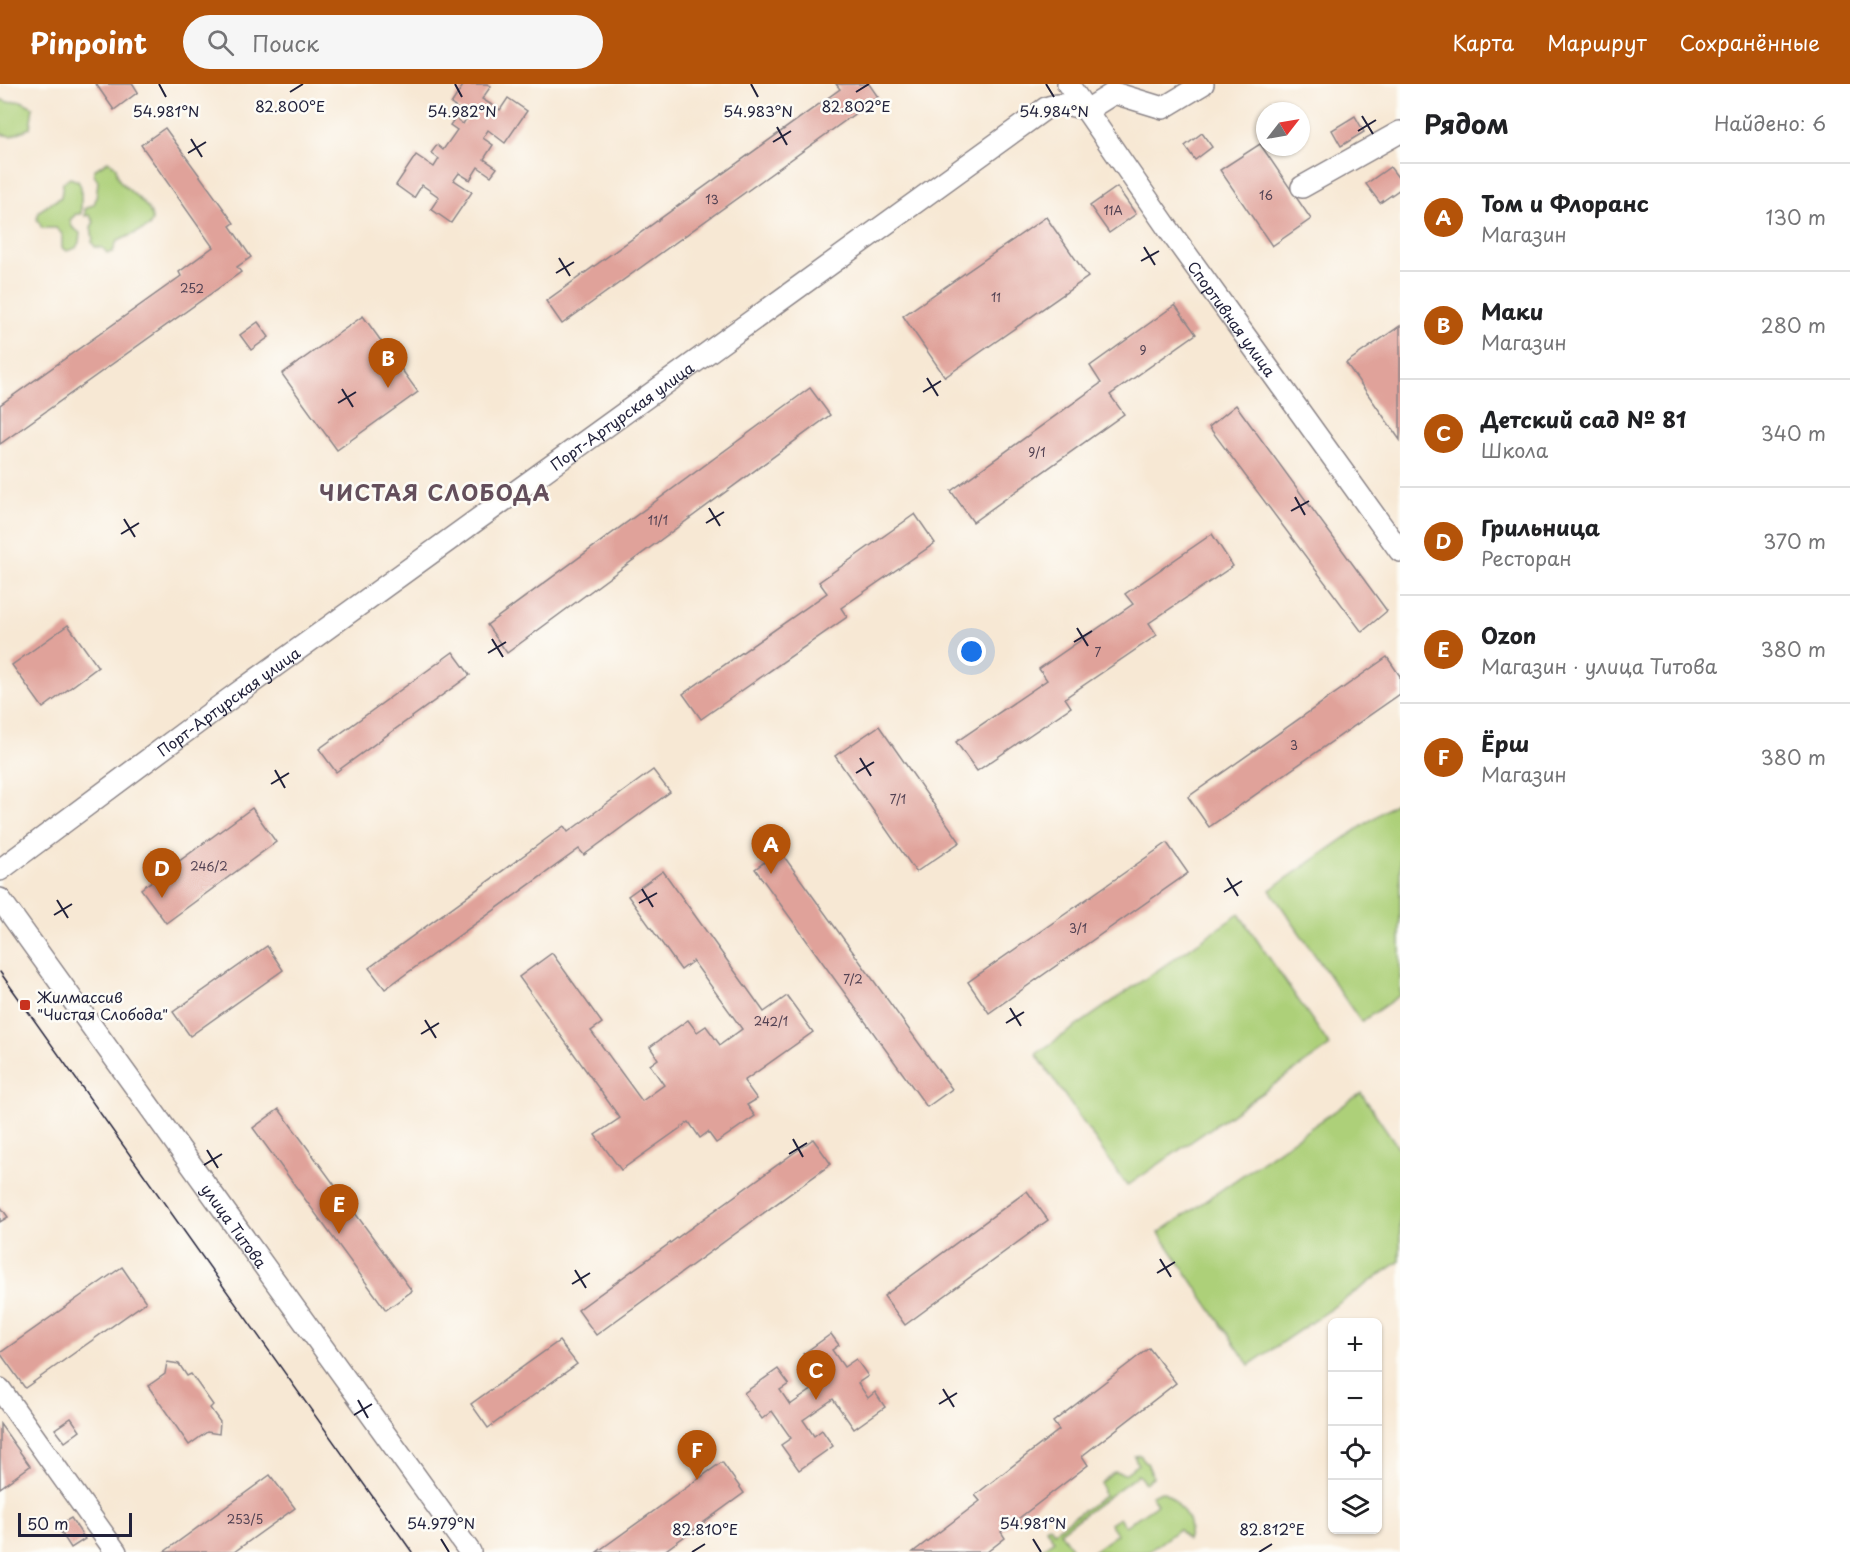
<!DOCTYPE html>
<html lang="ru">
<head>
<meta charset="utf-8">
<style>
  :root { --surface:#fff; --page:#f6f6f6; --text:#202124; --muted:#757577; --line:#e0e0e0; --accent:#b45309 }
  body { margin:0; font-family:"Playpen Sans",sans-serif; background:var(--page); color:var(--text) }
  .controls { position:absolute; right:18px; bottom:18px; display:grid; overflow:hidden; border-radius:9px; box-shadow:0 2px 4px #0004 }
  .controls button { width:54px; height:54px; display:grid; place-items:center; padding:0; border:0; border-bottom:2px solid var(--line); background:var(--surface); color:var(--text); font:30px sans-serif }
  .compass { position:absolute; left:1256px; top:18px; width:54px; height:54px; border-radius:50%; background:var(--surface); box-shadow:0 2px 4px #0004; rotate:59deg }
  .scale { position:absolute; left:18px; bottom:15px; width:114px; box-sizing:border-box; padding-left:6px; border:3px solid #22223b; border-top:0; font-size:16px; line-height:21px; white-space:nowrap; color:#22223b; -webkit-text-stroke:4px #fdfcf7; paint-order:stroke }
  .you { position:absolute; left:972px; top:568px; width:21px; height:21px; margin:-15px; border:4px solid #fff; border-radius:50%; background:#1a73e8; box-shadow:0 0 0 9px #1a73e833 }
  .badge { display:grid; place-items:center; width:39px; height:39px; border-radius:50%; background:var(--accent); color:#fff; font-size:20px; font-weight:700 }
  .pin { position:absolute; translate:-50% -50px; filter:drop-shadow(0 2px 3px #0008) }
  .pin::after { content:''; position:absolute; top:32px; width:21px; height:18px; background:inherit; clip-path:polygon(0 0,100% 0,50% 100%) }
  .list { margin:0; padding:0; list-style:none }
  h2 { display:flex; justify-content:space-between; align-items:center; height:78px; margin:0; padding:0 24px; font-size:26px }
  h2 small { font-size:20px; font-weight:400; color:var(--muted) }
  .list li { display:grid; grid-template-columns:39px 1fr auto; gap:18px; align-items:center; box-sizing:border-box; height:108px; padding:0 24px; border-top:2px solid var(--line) }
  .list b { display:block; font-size:22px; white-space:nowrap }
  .list p { margin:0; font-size:20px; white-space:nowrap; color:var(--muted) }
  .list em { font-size:20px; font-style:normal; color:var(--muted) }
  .icon { flex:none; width:33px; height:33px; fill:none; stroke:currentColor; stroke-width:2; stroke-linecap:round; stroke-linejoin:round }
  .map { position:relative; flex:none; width:1400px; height:1468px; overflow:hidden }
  header { display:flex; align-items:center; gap:36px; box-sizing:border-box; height:84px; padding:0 30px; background:var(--accent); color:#fff }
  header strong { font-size:28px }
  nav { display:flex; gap:33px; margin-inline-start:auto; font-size:21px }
  .search { width:420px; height:54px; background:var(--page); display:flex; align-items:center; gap:15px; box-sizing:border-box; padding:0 21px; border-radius:33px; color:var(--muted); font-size:22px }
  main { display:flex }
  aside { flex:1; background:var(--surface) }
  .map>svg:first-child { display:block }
</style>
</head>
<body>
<header>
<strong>Pinpoint</strong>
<div class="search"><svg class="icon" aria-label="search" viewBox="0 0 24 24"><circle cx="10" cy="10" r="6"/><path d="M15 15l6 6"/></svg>Поиск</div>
<nav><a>Карта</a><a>Маршрут</a><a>Сохранённые</a></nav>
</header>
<main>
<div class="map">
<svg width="1400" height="1468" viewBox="0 0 1400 1468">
  <rect width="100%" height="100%" fill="#fdfcf7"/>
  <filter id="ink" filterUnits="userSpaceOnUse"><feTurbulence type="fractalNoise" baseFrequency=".0167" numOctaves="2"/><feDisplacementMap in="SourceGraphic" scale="12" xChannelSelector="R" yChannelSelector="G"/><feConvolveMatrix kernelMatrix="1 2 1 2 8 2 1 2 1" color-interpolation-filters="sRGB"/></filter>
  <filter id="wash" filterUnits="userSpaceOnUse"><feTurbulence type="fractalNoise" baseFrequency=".008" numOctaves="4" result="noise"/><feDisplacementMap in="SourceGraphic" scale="24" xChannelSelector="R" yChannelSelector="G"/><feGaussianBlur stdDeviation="1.35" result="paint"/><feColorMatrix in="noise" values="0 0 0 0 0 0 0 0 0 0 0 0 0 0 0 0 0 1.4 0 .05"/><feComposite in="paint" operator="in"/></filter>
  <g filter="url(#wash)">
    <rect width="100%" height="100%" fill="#f7e8d4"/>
    <g fill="#add079" stroke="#68795a" stroke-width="1.5">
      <path d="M0,15L7,18L21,17L33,23L30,44L11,52L0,50Z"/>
      <path d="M108,77L116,83C117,88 117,93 120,97C129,109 162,127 149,143L118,157L116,159L113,168L107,169L103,164L95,163L92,158L93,154L91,143L94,138L89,131L85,132V125L94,120L96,115L98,97L94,91V86Z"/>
      <path d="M70,94L78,97L81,103V130H76L70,136L72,143L80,149L79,158L76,164L67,167L62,164V150L56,144H42L37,135L39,127L61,113L63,99Z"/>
      <path d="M1400,716V911L1361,938L1270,806Z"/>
      <path d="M1239,830L1330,962L1127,1102L1036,970Z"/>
      <path d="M1361,1009L1400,1066V1177L1249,1281L1159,1149Z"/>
      <path d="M1140,1371L1147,1379L1153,1393L1145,1399L1138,1391L1060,1448L1074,1468H1037L1054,1456L1046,1444L1049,1441L1054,1447L1104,1412L1101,1399L1114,1388L1125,1390L1138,1380L1134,1372Z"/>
      <path d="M1161,1407C1172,1410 1183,1426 1188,1436C1191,1443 1190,1449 1187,1456L1179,1445L1148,1468H1092L1117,1450L1110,1440L1119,1434L1125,1442L1157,1420L1151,1411Z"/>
    </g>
    <g id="blocks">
      <g fill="#e0a29a">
        <path d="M96,0H133L138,8L114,26Z"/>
        <path d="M464,0H487L491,2L482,15L500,26L508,14L527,27L505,59L488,46L483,54L493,61L484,75L497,84L491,92L478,83L470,96L459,89L454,96L472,108L451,139L431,125L439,113L422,101L414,114L396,101L416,71L434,83L439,75L431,69L437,61L443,66L457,46L450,41L455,34L463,40L468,32L451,20Z"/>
        <path d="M836,0H869L878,13L562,240L546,217L840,5Z"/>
        <path d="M1355,32L1364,48L1341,62L1332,46Z"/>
        <path d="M165,44L234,139L230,142L251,173L237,183L241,188L0,360V321L181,192L179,188L213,163L141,61Z"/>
        <path d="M1202,49L1212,63L1195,76L1185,62Z"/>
        <path d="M1260,60L1311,135L1272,162L1220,86Z"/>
        <path d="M1390,83L1400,96V105L1380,119L1366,100Z"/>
        <path d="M1117,103L1136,130L1109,149L1090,122Z"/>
        <path d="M1046,133L1088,193L945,293L903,232Z"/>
        <path d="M1175,221L1196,250L1110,311L1124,330L973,438L951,407L1101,299L1090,282Z"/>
        <path d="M363,232L418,308L337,366L282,290Z"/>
        <path d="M258,238L269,253L251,266L240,251Z"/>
        <path d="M1400,242V356L1346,279Z"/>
        <path d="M810,304L830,331L507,569L487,541Z"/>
        <path d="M1236,321L1387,527L1362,548L1209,343Z"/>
        <path d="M915,430L935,459L841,524L847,533L701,635L683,610L827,509L819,498Z"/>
        <path d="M1212,450L1233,482L1149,539L1157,551L1065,614L1071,623L977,687L956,658L1047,596L1039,585L1133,520L1125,510Z"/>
        <path d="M68,541L98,583L43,624L12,581Z"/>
        <path d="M453,568L470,591L336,688L319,665Z"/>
        <path d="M1387,573L1400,592V610L1209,743L1188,713Z"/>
        <path d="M879,642L960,758L916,788L835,672Z"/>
        <path d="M653,686L670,708L584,771L579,765L385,905L369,884L564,742L568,748Z"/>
        <path d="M252,724L276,758L166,839L141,805Z"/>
        <path d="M1167,759L1188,789L989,929L968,898Z"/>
        <path d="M780,767L952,1005L927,1023L755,785Z"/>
        <path d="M663,787L764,928L787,912L813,948L744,997L757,1015L747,1021L755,1032L716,1059L708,1048L700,1054L689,1038L621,1086L595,1051L620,1034L519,893L552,869L602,939L591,947L642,1017L664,1001L650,981L658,975L650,963L688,936L697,948L706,942L720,961L742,945L693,877L681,886L628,812Z"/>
        <path d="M267,862L283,886L190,952L173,928Z"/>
        <path d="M279,1025L412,1207L386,1226L253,1044Z"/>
        <path d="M813,1055L831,1080L596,1251L578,1226Z"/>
        <path d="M1027,1107L1048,1136L905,1241L884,1212Z"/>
        <path d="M0,1122L8,1133L0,1138Z"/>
        <path d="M122,1183L146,1218L25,1304L0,1269Z"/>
        <path d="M831,1250L839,1261L832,1266L844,1283L856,1275L868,1292L858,1299L868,1314L875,1308L885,1323L854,1345L833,1315L803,1336L814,1352L822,1346L833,1362L799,1386L781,1361L791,1354L772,1327L762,1335L744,1309L778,1285L789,1300L780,1306L790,1321L823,1298L803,1270Z"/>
        <path d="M559,1257L577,1280L488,1344L471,1320Z"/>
        <path d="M1149,1264L1176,1299L1082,1372L1088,1381L1001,1448L1005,1454L987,1468H913L980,1417L975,1411L1059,1346L1053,1338Z"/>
        <path d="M167,1278L179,1280L187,1292L191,1290L213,1321L210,1324L220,1338L219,1350L207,1348L189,1361L148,1302L165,1290Z"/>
        <path d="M71,1334L80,1347L65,1358L55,1345Z"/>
        <path d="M0,1340L30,1382L0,1404Z"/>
        <path d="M722,1378L744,1409L663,1468H597Z"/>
        <path d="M270,1391L295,1424L234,1468H164Z"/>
        <path d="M71,1434L85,1455L71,1464L57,1442Z"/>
      </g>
    </g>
  </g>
  <g filter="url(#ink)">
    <use href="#blocks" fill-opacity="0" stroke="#8c8588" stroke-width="1.5"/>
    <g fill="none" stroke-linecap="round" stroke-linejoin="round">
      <g stroke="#8c8588" stroke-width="24">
        <g id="minor">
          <path id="s1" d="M1068,0L1169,146L1400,467"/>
          <path d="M1087,26L1114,9L1163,24L1203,0"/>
          <path d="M1302,103L1400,48"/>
          <path id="s2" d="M0,786L228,616L1046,24C1061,18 1072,21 1087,26"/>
          <path id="s3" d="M0,815L470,1468"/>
          <path d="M0,1305L116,1468"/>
        </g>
      </g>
      <use href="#minor" stroke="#fff" stroke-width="21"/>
      <path stroke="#22223b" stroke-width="1.5" d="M0,888L412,1468"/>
    </g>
  </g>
  <path fill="none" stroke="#22223b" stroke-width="2" d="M159,0L166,13M455,0L462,13M751,0L758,13M1046,0L1054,13M290,8L303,0M856,8L869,0M1362,32L1373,50M777,43L787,61M1358,47L1376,36M191,55L202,73M773,58L791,47M188,69L206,58M1144,163L1155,181M559,174L570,192M1141,177L1159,167M556,189L574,178M927,294L938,312M342,305L353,323M923,308L941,297M338,319L356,308M1295,413L1305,431M709,424L720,442M1291,427L1309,417M124,435L135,453M706,439L724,428M121,450L139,439M1077,544L1088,562M492,555L503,573M1074,558L1092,547M488,569L506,558M860,674L871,692M275,686L285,704M856,689L874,678M271,700L289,689M1227,794L1238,812M642,805L653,823M1224,808L1242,797M57,816L68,834M639,819L657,809M54,831L72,820M1010,924L1021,942M425,936L436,954M1006,939L1024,928M421,950L439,939M793,1055L803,1073M207,1066L218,1084M789,1070L807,1059M204,1081L222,1070M1160,1175L1171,1193M575,1186L586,1204M1157,1189L1175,1178M572,1200L590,1189M943,1305L954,1323M358,1316L368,1334M939,1320L957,1309M354,1331L372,1320M441,1455L449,1468M1033,1455L1041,1468M692,1468L705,1460M1259,1468L1272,1460"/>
  <rect fill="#c8321e" stroke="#fdfcf7" stroke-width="2" x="19" y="915" width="12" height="12" rx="3"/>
  <g text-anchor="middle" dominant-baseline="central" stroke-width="5" stroke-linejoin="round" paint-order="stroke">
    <g font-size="12" fill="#524253">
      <text x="1266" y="111">16</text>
      <text x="712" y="115">13</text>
      <text x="1113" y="126">11А</text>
      <text x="192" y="204">252</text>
      <text x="996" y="213">11</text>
      <text x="1143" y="266">9</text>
      <text x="1037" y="368">9/1</text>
      <text x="658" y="436">11/1</text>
      <text x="1098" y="568">7</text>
      <text x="1294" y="661">3</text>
      <text x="898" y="715">7/1</text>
      <text x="209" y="782">246/2</text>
      <text x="1078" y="844">3/1</text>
      <text x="853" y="895">7/2</text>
      <text x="771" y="937">242/1</text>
      <text x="245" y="1435">253/5</text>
    </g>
    <g font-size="15" fill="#22223b" stroke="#fdfcf7">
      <text stroke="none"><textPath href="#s1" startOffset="286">Спортивная улица</textPath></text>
      <text stroke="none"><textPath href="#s2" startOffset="770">Порт-Артурская улица</textPath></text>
      <text stroke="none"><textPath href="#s2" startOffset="284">Порт-Артурская улица</textPath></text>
      <text stroke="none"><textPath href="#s3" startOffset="402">улица Титова</textPath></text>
    </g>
    <g font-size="15" fill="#22223b" stroke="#fdfcf7" text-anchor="start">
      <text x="37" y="912">Жилмассив<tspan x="37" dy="17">"Чистая Слобода"</tspan></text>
    </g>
    <g font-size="21" font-weight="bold" letter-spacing="1.5" fill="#644f5c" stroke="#fdfcf7">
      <text x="435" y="408">ЧИСТАЯ СЛОБОДА</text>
    </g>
  </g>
  <g font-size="15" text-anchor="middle" fill="#22223b" stroke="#fdfcf7" stroke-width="5" stroke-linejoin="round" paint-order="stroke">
    <text x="290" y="28">82.800°E</text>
    <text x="856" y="28">82.802°E</text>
    <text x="1054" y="33">54.984°N</text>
    <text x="166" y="33">54.981°N</text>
    <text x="462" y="33">54.982°N</text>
    <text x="758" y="33">54.983°N</text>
    <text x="441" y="1445">54.979°N</text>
    <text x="1033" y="1445">54.981°N</text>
    <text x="705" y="1451">82.810°E</text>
    <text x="1272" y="1451">82.812°E</text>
  </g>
</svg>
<div class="controls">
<button>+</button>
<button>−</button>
<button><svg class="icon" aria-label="locate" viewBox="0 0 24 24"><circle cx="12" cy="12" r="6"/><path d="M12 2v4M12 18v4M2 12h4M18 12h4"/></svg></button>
<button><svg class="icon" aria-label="layers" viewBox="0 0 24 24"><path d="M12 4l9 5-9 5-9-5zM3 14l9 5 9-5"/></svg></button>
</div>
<svg class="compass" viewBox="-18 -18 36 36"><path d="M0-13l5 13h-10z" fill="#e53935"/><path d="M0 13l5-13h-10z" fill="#757577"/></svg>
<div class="scale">50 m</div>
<div class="you"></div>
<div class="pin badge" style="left:771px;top:790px">A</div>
<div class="pin badge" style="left:388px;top:304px">B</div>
<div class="pin badge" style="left:816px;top:1316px">C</div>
<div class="pin badge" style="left:162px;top:814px">D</div>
<div class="pin badge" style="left:339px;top:1150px">E</div>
<div class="pin badge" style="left:697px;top:1396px">F</div>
</div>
<aside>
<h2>Рядом<small>Найдено: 6</small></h2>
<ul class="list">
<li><span class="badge">A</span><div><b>Том и Флоранс</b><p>Магазин</p></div><em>130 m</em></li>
<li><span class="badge">B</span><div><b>Маки</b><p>Магазин</p></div><em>280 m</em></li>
<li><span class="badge">C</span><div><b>Детский сад № 81</b><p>Школа</p></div><em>340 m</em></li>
<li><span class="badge">D</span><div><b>Грильница</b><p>Ресторан</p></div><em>370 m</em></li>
<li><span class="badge">E</span><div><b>Ozon</b><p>Магазин · улица Титова</p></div><em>380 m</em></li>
<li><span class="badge">F</span><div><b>Ёрш</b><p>Магазин</p></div><em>380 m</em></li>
</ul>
</aside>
</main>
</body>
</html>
